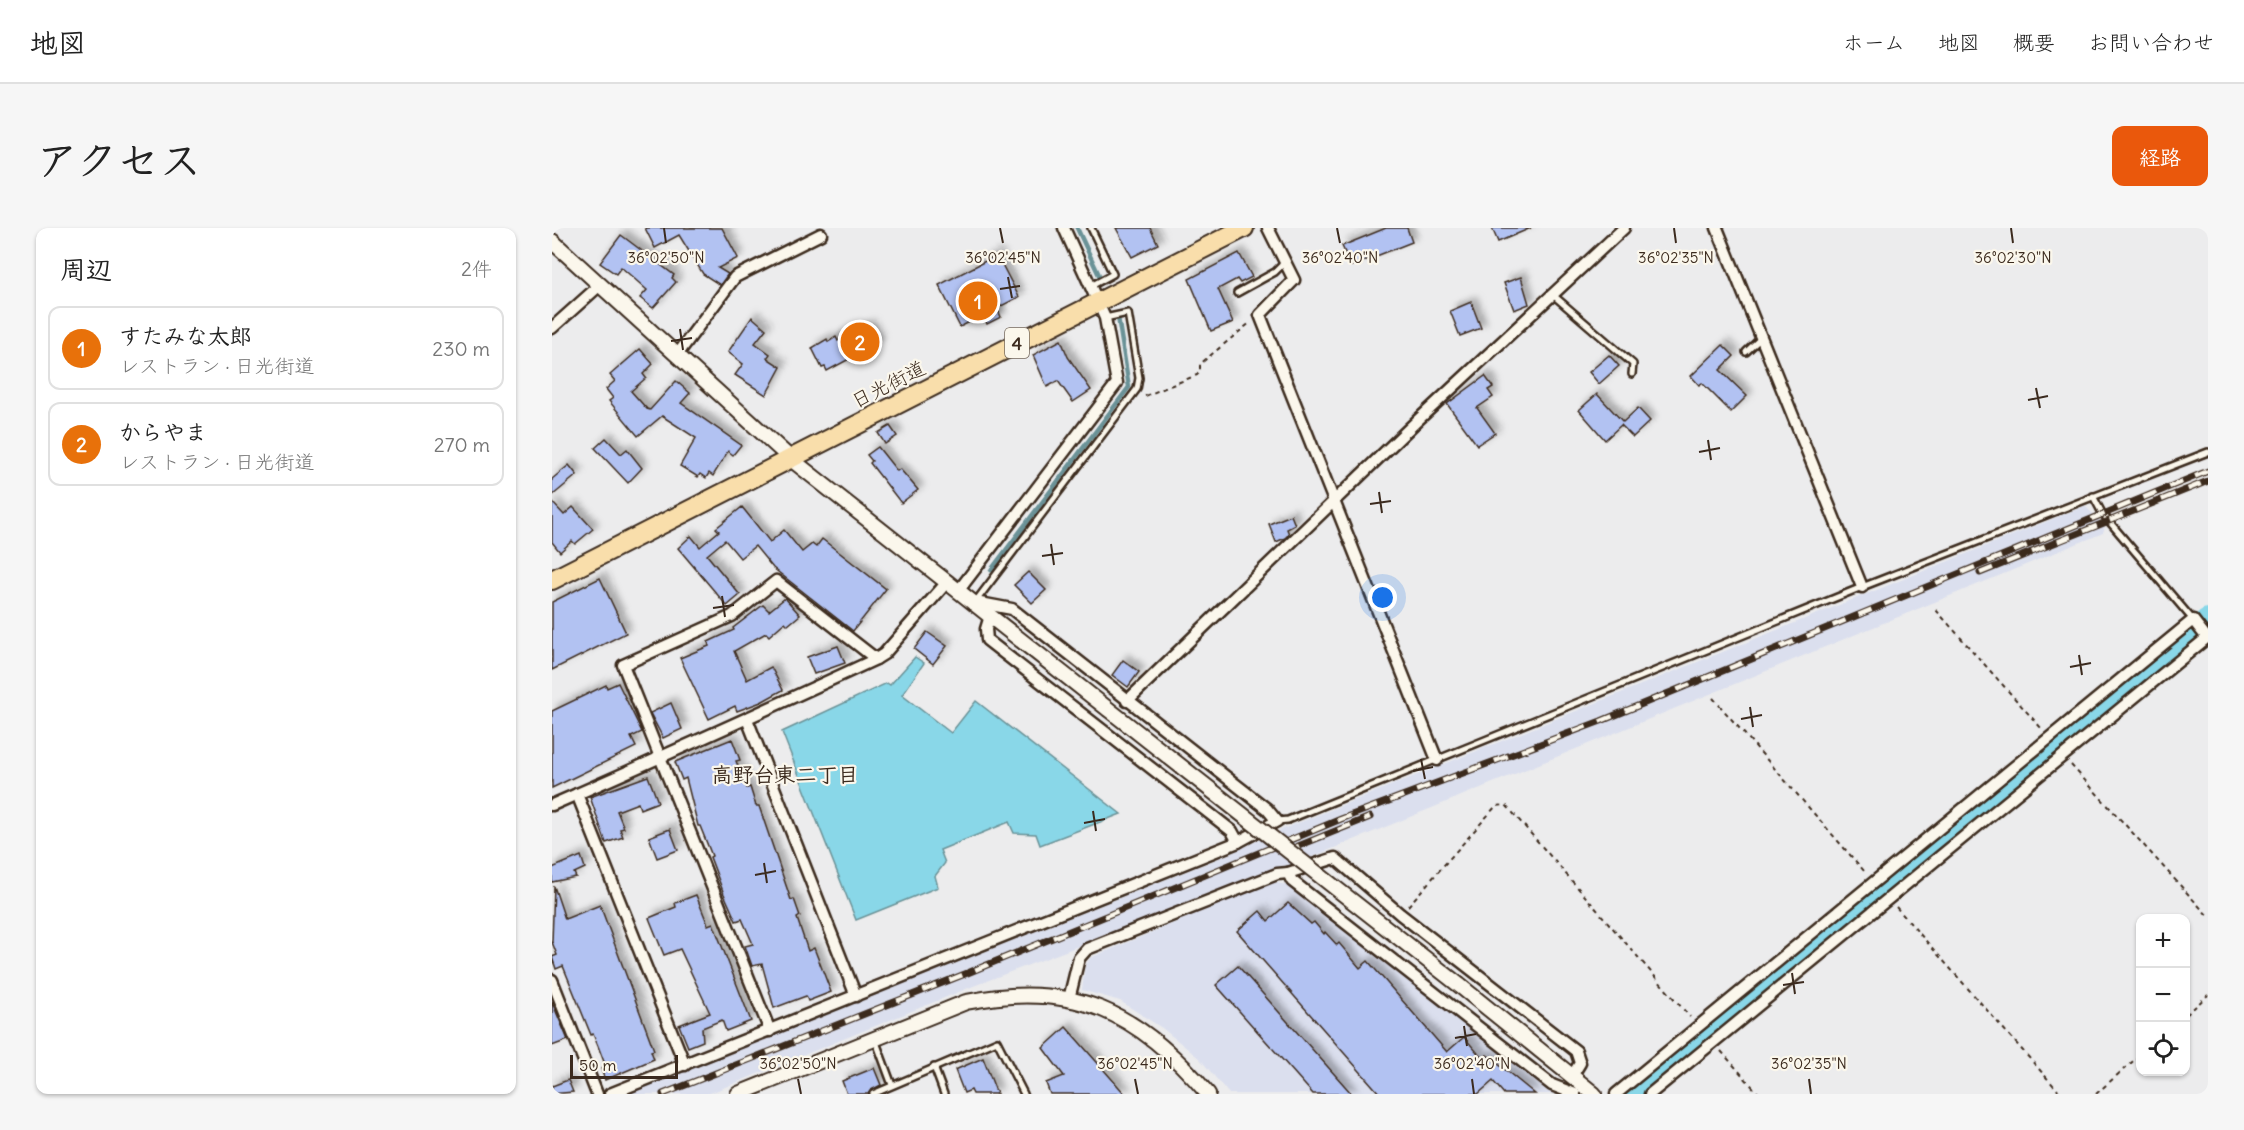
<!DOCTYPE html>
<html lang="ja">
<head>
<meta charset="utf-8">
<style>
  :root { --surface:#fff; --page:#f6f6f6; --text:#222; --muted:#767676; --line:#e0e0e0; --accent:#ea580c }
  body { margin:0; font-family:Delius,"Klee One",sans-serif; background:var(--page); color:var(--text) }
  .controls { position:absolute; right:18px; bottom:18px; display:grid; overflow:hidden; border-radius:12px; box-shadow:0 2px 4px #0004 }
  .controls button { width:54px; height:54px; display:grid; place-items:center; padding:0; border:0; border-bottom:2px solid var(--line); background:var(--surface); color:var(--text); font:30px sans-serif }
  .scale { position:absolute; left:18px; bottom:15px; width:108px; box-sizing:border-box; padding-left:6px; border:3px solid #3b2a1e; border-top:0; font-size:16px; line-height:21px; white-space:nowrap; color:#3b2a1e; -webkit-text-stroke:4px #fbf7ec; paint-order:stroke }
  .you { position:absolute; left:831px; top:370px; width:21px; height:21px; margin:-15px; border:4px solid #fff; border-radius:50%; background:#1a73e8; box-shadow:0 0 0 9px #1a73e833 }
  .badge { display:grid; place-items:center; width:39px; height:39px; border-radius:50%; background:var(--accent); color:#fff; font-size:20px; font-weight:700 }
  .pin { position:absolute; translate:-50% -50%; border:3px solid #fff; box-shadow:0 2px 6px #0006 }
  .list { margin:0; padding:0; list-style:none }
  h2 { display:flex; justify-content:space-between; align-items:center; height:78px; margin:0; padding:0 24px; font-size:26px }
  h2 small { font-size:20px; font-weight:400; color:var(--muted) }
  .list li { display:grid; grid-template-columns:39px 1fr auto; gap:18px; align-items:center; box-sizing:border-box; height:84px; margin:0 12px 12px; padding:0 12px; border:2px solid var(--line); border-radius:12px }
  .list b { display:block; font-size:22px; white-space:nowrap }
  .list p { margin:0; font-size:20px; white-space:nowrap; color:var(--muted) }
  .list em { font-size:20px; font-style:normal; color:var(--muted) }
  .icon { flex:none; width:33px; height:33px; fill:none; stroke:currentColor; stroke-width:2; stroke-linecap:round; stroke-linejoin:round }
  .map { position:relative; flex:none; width:1656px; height:866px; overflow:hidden; border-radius:12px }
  header { display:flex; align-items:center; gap:36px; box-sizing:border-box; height:84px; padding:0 30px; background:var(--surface); border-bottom:2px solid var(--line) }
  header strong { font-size:28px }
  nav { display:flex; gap:33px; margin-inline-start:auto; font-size:21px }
  .intro { display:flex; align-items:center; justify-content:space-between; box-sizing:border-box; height:144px; padding:0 36px }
  h1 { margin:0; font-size:42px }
  .button { padding:15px 27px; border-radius:12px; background:var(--accent); color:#fff; font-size:21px; font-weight:700 }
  main { display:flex; gap:36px; padding:0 36px }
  aside { flex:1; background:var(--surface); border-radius:12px; box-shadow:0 2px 4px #0004 }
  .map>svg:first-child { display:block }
</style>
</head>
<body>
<header>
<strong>地図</strong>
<nav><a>ホーム</a><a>地図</a><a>概要</a><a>お問い合わせ</a></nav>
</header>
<div class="intro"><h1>アクセス</h1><a class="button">経路</a></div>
<main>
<aside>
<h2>周辺<small>2件</small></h2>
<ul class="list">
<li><span class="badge" style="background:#e8710a">1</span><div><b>すたみな太郎</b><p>レストラン · 日光街道</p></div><em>230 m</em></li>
<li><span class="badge" style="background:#e8710a">2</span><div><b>からやま</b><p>レストラン · 日光街道</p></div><em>270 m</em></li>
</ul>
</aside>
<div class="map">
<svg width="1656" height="866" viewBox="0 0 1656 866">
  <defs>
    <filter id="shadow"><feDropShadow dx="5.5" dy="-5.5" stdDeviation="3" flood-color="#0004"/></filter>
  </defs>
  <rect width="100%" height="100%" fill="#ececed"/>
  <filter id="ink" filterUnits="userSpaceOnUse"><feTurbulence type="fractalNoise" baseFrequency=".0167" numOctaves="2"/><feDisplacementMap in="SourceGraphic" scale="12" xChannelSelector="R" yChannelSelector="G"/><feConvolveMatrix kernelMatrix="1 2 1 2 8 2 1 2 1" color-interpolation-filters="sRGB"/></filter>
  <g filter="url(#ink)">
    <g fill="#dbdfee">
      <path d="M1533,278L1553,298L1551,305L765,627L424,757L156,866H76L675,627L731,601Z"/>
      <path d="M721,654L734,657L1002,866H677L648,831L610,800L568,773L530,762L533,738L538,730Z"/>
    </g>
    <path fill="#89d7e8" stroke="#6a9297" stroke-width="1.5" d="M363,429L372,435L350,467L399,505L424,473L569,586L488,617L484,606L462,605L457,594L388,622L393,635L383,648L386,659L304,692L230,504L335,455L338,457Z"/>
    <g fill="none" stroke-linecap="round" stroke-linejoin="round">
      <g stroke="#6a9297" stroke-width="4.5">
        <path d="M525,0L547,47"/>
        <path d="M439,342L577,159L566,89"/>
      </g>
      <path stroke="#89d7e8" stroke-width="26" d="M1083,864L1656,393"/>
    </g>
    <g fill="#b2c2f2" stroke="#3b2a1e" stroke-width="1.5" filter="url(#shadow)">
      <path d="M93,0H170L186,30L166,40L176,46L168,57L151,46L127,7L103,20Z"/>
      <path d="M564,0H598L606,16L580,29Z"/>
      <path d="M834,0H855L860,14L799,38L790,18Z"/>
      <path d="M940,0H979L946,14Z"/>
      <path d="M69,7L122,47L120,50L124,54L101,80L88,70L95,62L69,39L64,46L48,35Z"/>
      <path d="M687,25L700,49L688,55L685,51L666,61L681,94L659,103L637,51Z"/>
      <path d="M445,27L467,69L445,80L449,89L435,96L431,87L408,99L387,57Z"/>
      <path d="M969,49L977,76L962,82L952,55Z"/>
      <path d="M919,74L929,100L908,108L898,83Z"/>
      <path d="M200,89L214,101L203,115L218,126L215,130L229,139L214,167L183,147L191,136L176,124Z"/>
      <path d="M317,97L327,115L275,143L273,139L270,140L260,120L275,111L276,114L284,109L286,113Z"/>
      <path d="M509,112L516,129L539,162L521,174L506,153L495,159L481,127Z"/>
      <path d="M1171,117L1182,128L1168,142L1195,168L1179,184L1150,155L1147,157L1139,148Z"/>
      <path d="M88,121L101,136L91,146L94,150L79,163L95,181L98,182L124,153L138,165L129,175L189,217L181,227L176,223L161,248L157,245L154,250L148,246L146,249L128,238L144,210L110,188L86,208L57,173L61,170L54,161L63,153L58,147Z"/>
      <path d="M1057,127L1067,138L1047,156L1037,144Z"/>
      <path d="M933,148L941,159L936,162L941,169L925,180L943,205L925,217L895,176Z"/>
      <path d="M1045,166L1071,194L1086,180L1098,193L1081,209L1069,197L1053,212L1027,182Z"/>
      <path d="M338,198L345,208L333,216L326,205Z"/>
      <path d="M54,210L69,226L75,221L90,240L76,255L43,220Z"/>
      <path d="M326,219L345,243L348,241L366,262L349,275L318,235L320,233L315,227Z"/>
      <path d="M17,237L25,247L0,268V251Z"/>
      <path d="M0,274L12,287L21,279L41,301L23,316L20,313L8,324L0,314Z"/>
      <path d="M190,279L218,314L232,302L250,324L260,316L264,319L270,311L334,361L301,403L221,340L203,318L188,330L173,312L155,327L188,367L175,378L126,320L139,308L148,319L167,303L164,300Z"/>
      <path d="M739,287L743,297L735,301L737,306L733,310L724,314L717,296Z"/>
      <path d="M476,344L494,362L480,375L462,357Z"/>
      <path d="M48,350L74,405L0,442V374Z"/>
      <path d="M233,370L248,387L236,397L233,394L217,408L214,405L182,423L195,452L219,439L231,462L209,474L185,483L183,478L157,491L128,430L157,418L156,414L182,402L181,400L211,377L217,383Z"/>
      <path d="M375,404L395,418L381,436L362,421Z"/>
      <path d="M286,418L293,435L262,446L255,429Z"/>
      <path d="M571,432L587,444L576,459L560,447Z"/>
      <path d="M66,455L90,504L79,509L84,519L0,560V483L54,457L55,460Z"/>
      <path d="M119,475L130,501L111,510L98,485Z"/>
      <path d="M180,511L188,532L184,533L195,560L198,559L204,578H207L239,672L242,671L248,688L245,690L256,723L262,720L279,764L256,773L254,768L222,780L210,736L200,738L193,718L201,716L190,691L184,693L172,666L158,629L160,628L148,598H146L134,550L130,552L123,534Z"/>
      <path d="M96,548L106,574L88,581L86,575L65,583L72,600L68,601L71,609L54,615L38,569Z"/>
      <path d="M118,601L126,622L105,630L97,609Z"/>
      <path d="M29,628L33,640L22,645L24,649L0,654V640Z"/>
      <path d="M2,658L13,691L48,677L102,822L99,823L102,831L53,852L49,841L54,839L46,818L41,806L39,807L11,738L4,741L0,729L5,727L0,714Z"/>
      <path d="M144,667L156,697L161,695L199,793L174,803L170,792L150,800L151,813L136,819L127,797L158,785L128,721L112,727L97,690L124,679L123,675Z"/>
      <path d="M736,675L759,696L762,694L772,706L773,704L785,717L787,715L808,740L816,733L895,824L912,809L931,831L935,827L983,866H952L941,853L926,866H828L685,703L708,683L716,693Z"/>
      <path d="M686,738L800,866H761L664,757Z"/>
      <path d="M0,774L16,812L0,818Z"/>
      <path d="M514,799L573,866H498L494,855L512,848L491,820Z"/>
      <path d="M431,830L445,866H421L419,862L412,865L403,842Z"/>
      <path d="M322,840L329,857L319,862L316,866H295L290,853Z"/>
      <path d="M16,852L21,864L0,866V858Z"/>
    </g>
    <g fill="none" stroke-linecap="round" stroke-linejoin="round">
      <g stroke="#3b2a1e" stroke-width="10">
        <g id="service">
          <path d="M539,58L561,46L539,0"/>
          <path d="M685,65L723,44L733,34"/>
          <path d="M1001,67L1081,136L1080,146"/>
          <path d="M1194,124L1209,110"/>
          <path d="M1541,268L1550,285L1641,392"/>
          <path d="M424,373L585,161L587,150L576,85L553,90"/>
          <path d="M725,593L736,592L1310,359L1656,224"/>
          <path d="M323,811L340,857"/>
          <path d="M382,839L392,866"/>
          <path d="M321,866L445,813L472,866"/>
        </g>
      </g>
      <g stroke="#3b2a1e" stroke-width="15">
        <g id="minor">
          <path d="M716,0L742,52L708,87L885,532"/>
          <path d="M1165,0L1310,359"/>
          <path d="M0,100L48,57"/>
          <path d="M125,127L183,49L269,6"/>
          <path d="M407,362L565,155L553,90L512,0"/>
          <path d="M438,388L434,401L435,412L680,603L686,614"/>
          <path d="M324,431L332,426L396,353"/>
          <path d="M575,473L867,191L1072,0"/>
          <path d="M195,491L304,768"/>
          <path d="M25,566L133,837"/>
          <path d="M0,577C108,530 216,481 324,431L224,353L180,388L71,437L218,803"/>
          <path d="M0,752L45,866"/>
          <path d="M517,771L527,730L535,721L725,646L736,645"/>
          <path d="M1020,848L1028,835L1024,823L848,686L783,630L736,645L740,653L1000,857L1023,866"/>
          <path d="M58,866L686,614L725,593L715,581L460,381L423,374"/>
          <path d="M1064,866L1641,392L1655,410"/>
          <path d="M1098,866L1656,409"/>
        </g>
      </g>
      <g stroke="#3b2a1e" stroke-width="18">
        <g id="tertiary">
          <path d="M0,13L239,231L556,481"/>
          <path d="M907,757L1042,866"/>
          <path d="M186,866L414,774C522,752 587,784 656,866"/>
        </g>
      </g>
      <g stroke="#3b2a1e" stroke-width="22">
        <path id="trunk" d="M0,352L692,0"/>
      </g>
      <g stroke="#3b2a1e" stroke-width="2" stroke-dasharray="4.5 4.5" stroke-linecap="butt">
        <path d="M593,168L645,147L648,144V136L699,94"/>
        <path d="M1384,382L1490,501"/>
        <path d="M1161,470L1313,644"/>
        <path d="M1519,537L1656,688"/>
        <path d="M856,678L944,578L954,577L1138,789"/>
        <path d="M1344,679L1509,866"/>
        <path d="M1634,787L1656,767"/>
        <path d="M1169,823L1207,866"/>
        <path d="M1544,866L1588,827"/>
      </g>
      <use href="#service" stroke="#fbf7ec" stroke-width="5"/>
      <use href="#minor" stroke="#fbf7ec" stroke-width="10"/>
      <use href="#tertiary" stroke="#fbf7ec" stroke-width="14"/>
      <use href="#trunk" stroke="#f9deab" stroke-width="18"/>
      <g stroke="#3b2a1e" stroke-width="7">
        <g id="rail">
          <path d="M1428,345L1656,253"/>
          <path d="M734,623L818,589"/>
          <path d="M111,866L418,744L789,591L1049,493L1656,243"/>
        </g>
      </g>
      <use href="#rail" stroke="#fbf7ec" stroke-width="4.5" stroke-dasharray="14" stroke-linecap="butt"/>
      <g stroke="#3b2a1e" stroke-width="18" stroke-linecap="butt">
        <path id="tertiary-bridge" d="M556,481L907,757"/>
      </g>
      <use href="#tertiary-bridge" stroke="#fbf7ec" stroke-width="14"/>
    </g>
  </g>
  <path fill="none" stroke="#3b2a1e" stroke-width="2" d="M112,0L114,15M448,0L451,15M785,0L788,15M1122,0L1124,15M1459,0L1461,15M456,49L460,70M448,61L468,58M128,101L131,122M119,113L140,110M1484,160L1488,180M1476,172L1496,168M1156,212L1159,232M1147,224L1168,220M827,264L830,285M818,276L839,273M499,316L502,337M490,328L511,325M170,368L173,389M161,380L182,377M1527,427L1530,447M1518,439L1539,435M1198,479L1201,499M1189,491L1210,487M869,531L873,551M861,543L881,539M541,583L544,603M532,595L553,591M212,635L215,655M203,647L224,643M1240,745L1243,766M1231,757L1252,754M912,798L915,818M903,810L924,806M246,851L249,866M583,851L586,866M920,851L922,866M1257,851L1259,866"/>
  <g text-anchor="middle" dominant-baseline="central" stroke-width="4.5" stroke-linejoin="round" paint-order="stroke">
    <rect fill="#fbf7ec" stroke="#75685c" stroke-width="1.5" x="453" y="100" width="24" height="30" rx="4.5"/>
    <g font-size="18" font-weight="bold" fill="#3b2a1e">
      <text x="465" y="115">4</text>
    </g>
    <g font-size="20" fill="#3b2a1e" stroke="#fbf7ec">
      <text transform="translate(336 156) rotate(-27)">日光街道</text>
    </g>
    <g font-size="21" font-weight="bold" fill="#3b2a1e" stroke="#fbf7ec">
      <text x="233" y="546">高野台東二丁目</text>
    </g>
  </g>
  <g font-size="15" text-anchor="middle" fill="#3b2a1e" stroke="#fbf7ec" stroke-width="4.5" stroke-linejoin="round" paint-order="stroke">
    <text x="114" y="35">36°02'50"N</text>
    <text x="451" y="35">36°02'45"N</text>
    <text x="788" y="35">36°02'40"N</text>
    <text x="1124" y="35">36°02'35"N</text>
    <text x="1461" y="35">36°02'30"N</text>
    <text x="246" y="841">36°02'50"N</text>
    <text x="583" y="841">36°02'45"N</text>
    <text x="920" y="841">36°02'40"N</text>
    <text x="1257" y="841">36°02'35"N</text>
  </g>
</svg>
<div class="controls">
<button>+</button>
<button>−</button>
<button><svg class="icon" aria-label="locate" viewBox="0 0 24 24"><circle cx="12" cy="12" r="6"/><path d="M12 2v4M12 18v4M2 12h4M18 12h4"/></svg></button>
</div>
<div class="scale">50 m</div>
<div class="you"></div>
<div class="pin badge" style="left:426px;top:73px;background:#e8710a">1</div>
<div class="pin badge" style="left:308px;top:114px;background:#e8710a">2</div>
</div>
</main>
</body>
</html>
